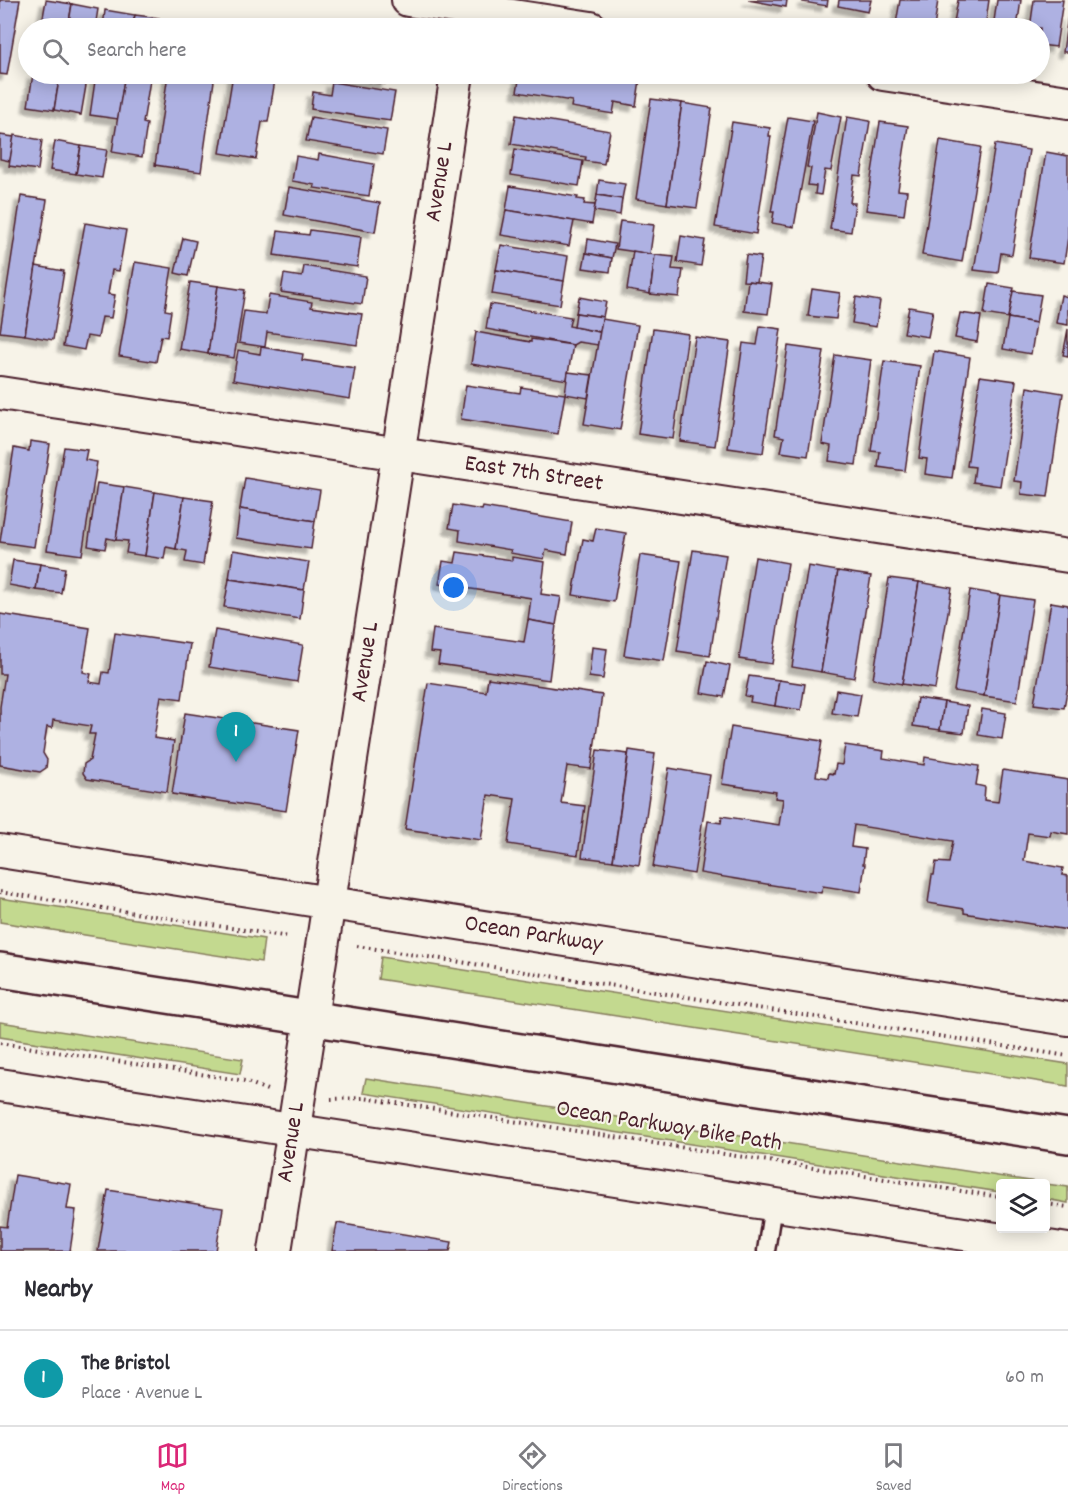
<!DOCTYPE html>
<html lang="en">
<head>
<meta charset="utf-8">
<style>
  :root { --surface:#fff; --page:#f2f2f3; --text:#2b2b33; --muted:#7c7c81; --line:#e1e1e2; --accent:#db2777 }
  body { margin:0; font-family:Dekko,sans-serif; background:var(--page); color:var(--text) }
  .controls { position:absolute; right:18px; bottom:18px; display:grid; overflow:hidden; border-radius:6px; box-shadow:0 3px 15px #0003 }
  .controls button { width:54px; height:54px; display:grid; place-items:center; padding:0; border:0; border-bottom:2px solid var(--line); background:var(--surface); color:var(--text); font:30px sans-serif }
  .you { position:absolute; left:454px; top:588px; width:21px; height:21px; margin:-15px; border:4px solid #fff; border-radius:50%; background:#1a73e8; box-shadow:0 0 0 9px #1a73e833 }
  .badge { display:grid; place-items:center; width:39px; height:39px; border-radius:50%; background:var(--accent); color:#fff; font-size:20px; font-weight:700 }
  .pin { position:absolute; translate:-50% -50px; filter:drop-shadow(0 2px 3px #0008) }
  .pin::after { content:''; position:absolute; top:32px; width:21px; height:18px; background:inherit; clip-path:polygon(0 0,100% 0,50% 100%) }
  .list { margin:0; padding:0; list-style:none }
  h2 { display:flex; justify-content:space-between; align-items:center; height:78px; margin:0; padding:0 24px; font-size:26px }
  h2 small { font-size:20px; font-weight:400; color:var(--muted) }
  .list li { display:grid; grid-template-columns:39px 1fr auto; gap:18px; align-items:center; box-sizing:border-box; height:96px; padding:0 24px; border-top:2px solid var(--line) }
  .list b { display:block; font-size:22px; white-space:nowrap }
  .list p { margin:0; font-size:20px; white-space:nowrap; color:var(--muted) }
  .list em { font-size:20px; font-style:normal; color:var(--muted) }
  .icon { flex:none; width:33px; height:33px; fill:none; stroke:currentColor; stroke-width:2; stroke-linecap:round; stroke-linejoin:round }
  .map { position:relative; flex:none; width:1068px; height:1251px; overflow:hidden }
  .search { position:absolute; background:var(--surface); box-shadow:0 3px 15px #0003; left:18px; right:18px; top:18px; height:66px; display:flex; align-items:center; gap:15px; box-sizing:border-box; padding:0 21px; border-radius:33px; color:var(--muted); font-size:22px }
  .sheet { height:174px; background:var(--surface) }
  nav { display:flex; justify-content:space-around; align-items:center; box-sizing:border-box; height:84px; border-top:2px solid var(--line); background:var(--surface); font-size:16px; color:var(--muted) }
  nav a { display:grid; justify-items:center; gap:3px }
  nav .on { color:var(--accent) }
  .map>svg:first-child { display:block }
</style>
</head>
<body>
<div class="map">
<svg width="1068" height="1251" viewBox="0 0 1068 1251">
  <defs>
    <filter id="shadow"><feDropShadow dx="-5.5" dy="5.5" stdDeviation="1.5" flood-color="#0004"/></filter>
  </defs>
  <rect width="100%" height="100%" fill="#f7f3e8"/>
  <filter id="ink" filterUnits="userSpaceOnUse"><feTurbulence type="fractalNoise" baseFrequency=".0167" numOctaves="2"/><feDisplacementMap in="SourceGraphic" scale="12" xChannelSelector="R" yChannelSelector="G"/><feConvolveMatrix kernelMatrix="1 2 1 2 8 2 1 2 1" color-interpolation-filters="sRGB"/></filter>
  <g filter="url(#ink)">
    <g fill="#c3d98f" stroke="#867c5d" stroke-width="1.5">
      <path d="M0,898L264,939L261,962L0,922Z"/>
      <path d="M381,957L1068,1064V1086L378,979Z"/>
      <path d="M0,1022L243,1059L240,1074L0,1037Z"/>
      <path d="M366,1078L1043,1183L1000,1184V1192L363,1093Z"/>
      <path d="M1046,1184L1068,1187V1203L1046,1199Z"/>
    </g>
    <g fill="#aeb1e2" stroke="#4a1f2b" stroke-width="1.5" filter="url(#shadow)">
      <path d="M0,0H20L7,75L0,74Z"/>
      <path d="M46,0L72,4L68,28H41Z"/>
      <path d="M748,0H787L786,7Z"/>
      <path d="M804,0H828L827,6L803,2Z"/>
      <path d="M839,0H871L868,12L838,6Z"/>
      <path d="M900,0H938L934,28L896,24Z"/>
      <path d="M958,0H989L985,28H953Z"/>
      <path d="M997,0H1021L1017,28H993Z"/>
      <path d="M1034,0H1063L1056,47L1040,45V28H1030Z"/>
      <path d="M72,4L98,9L95,28H68Z"/>
      <path d="M105,10L135,15L132,28H103Z"/>
      <path d="M135,15L159,18L157,28H132Z"/>
      <path d="M1068,15V52H1063Z"/>
      <path d="M175,21L221,27V28H174Z"/>
      <path d="M33,74H60L54,110L28,106Z"/>
      <path d="M60,74H88L81,115L54,110Z"/>
      <path d="M96,74H125L118,119L90,115Z"/>
      <path d="M125,74H151L143,123L147,124L142,157L112,152Z"/>
      <path d="M168,74H215L201,172L155,165Z"/>
      <path d="M233,74H276L268,122H262L256,159L220,153Z"/>
      <path d="M315,74H387L385,84Z"/>
      <path d="M520,74H599L640,80L636,106L615,102L613,114L571,107L572,101L517,92Z"/>
      <path d="M332,82L395,92L390,121L311,109L313,92L330,95Z"/>
      <path d="M651,99L682,103L667,204L636,199Z"/>
      <path d="M682,103L712,108L697,208L667,204Z"/>
      <path d="M817,112L841,117L831,171L825,170L821,195L815,194L816,186L808,185L811,168L807,167Z"/>
      <path d="M516,115L610,131L604,164L585,161L586,157L511,144Z"/>
      <path d="M311,117L387,130L383,154L306,141Z"/>
      <path d="M788,117L813,121L794,227L772,223L774,212H771Z"/>
      <path d="M847,117L870,121L861,176L854,175L850,203H855L851,232L830,229Z"/>
      <path d="M732,122L770,128L769,136H771L756,234L715,227Z"/>
      <path d="M880,122L908,126L898,190L907,191L904,215L866,210Z"/>
      <path d="M0,135L14,137L10,161L0,159Z"/>
      <path d="M14,135L42,140L38,170L9,166Z"/>
      <path d="M940,140L981,147L962,262L922,255Z"/>
      <path d="M55,141L81,146L76,174L50,170Z"/>
      <path d="M995,144L1029,150L1012,255L1001,253L998,273L974,270Z"/>
      <path d="M81,146L107,150L102,178L76,174Z"/>
      <path d="M515,149L583,161L579,186L511,175Z"/>
      <path d="M1046,152L1068,156V237L1064,263L1029,258Z"/>
      <path d="M319,154L374,164L369,196L314,188L315,185L292,181L296,156L318,160Z"/>
      <path d="M599,180L625,184L622,199L597,195Z"/>
      <path d="M510,186L578,197L577,199L585,200L584,204L595,205L592,224L506,210Z"/>
      <path d="M289,187L380,203L375,232L284,215Z"/>
      <path d="M597,195L622,199L620,215L594,211Z"/>
      <path d="M21,196L47,200L25,335L0,332Z"/>
      <path d="M506,210L574,221L569,246L501,235Z"/>
      <path d="M620,221L654,225L650,254L616,249Z"/>
      <path d="M85,223L126,230L119,271L112,270L108,294L115,295L111,318L102,317L98,338L87,336L84,350L63,346Z"/>
      <path d="M310,230L361,237L357,267L274,255L278,231L309,235Z"/>
      <path d="M681,236L705,240L701,266L677,262Z"/>
      <path d="M183,238L196,241L188,276L175,273Z"/>
      <path d="M588,239L615,244L612,258L586,253Z"/>
      <path d="M501,245L568,256L564,281L496,270Z"/>
      <path d="M633,251L655,255L650,294L627,290Z"/>
      <path d="M586,253L612,258L610,272L583,268Z"/>
      <path d="M655,255L674,257L672,269L683,270L679,297L650,294Z"/>
      <path d="M746,255L761,257L757,282L743,281Z"/>
      <path d="M135,262L172,268L165,310L171,311L167,337L161,336L156,362L119,356Z"/>
      <path d="M36,266L64,271L53,340L25,335Z"/>
      <path d="M304,266L366,276L362,304L281,292L284,274L302,277Z"/>
      <path d="M496,270L564,281L560,305L492,294Z"/>
      <path d="M748,281L772,284L768,314L744,311Z"/>
      <path d="M190,282L218,286L208,354L179,349Z"/>
      <path d="M989,284L1014,288L1008,318L984,314Z"/>
      <path d="M218,286L245,290L234,358L208,354Z"/>
      <path d="M812,289L840,293L836,319L808,316Z"/>
      <path d="M1013,291L1041,295L1036,323L1008,318Z"/>
      <path d="M269,295L312,302L311,307L362,314L357,345L267,332L265,347L239,343L244,311L266,314Z"/>
      <path d="M1061,295L1068,297V325L1056,323Z"/>
      <path d="M579,297L606,302L603,317L576,313Z"/>
      <path d="M856,297L880,301L876,327L852,323Z"/>
      <path d="M490,304L571,317L569,326L600,332L598,345L578,342L573,345L486,329Z"/>
      <path d="M909,307L933,311L928,337L904,333Z"/>
      <path d="M576,313L603,317L600,332L574,327Z"/>
      <path d="M960,313L981,316L977,342L955,338Z"/>
      <path d="M1008,318L1036,323L1031,354L1003,349Z"/>
      <path d="M602,319L638,325L620,430L584,424Z"/>
      <path d="M760,326L781,329L763,453L728,448L743,343L757,345Z"/>
      <path d="M653,329L688,334L673,439L638,434Z"/>
      <path d="M1068,329V356L1063,355Z"/>
      <path d="M476,332L531,342V339L573,345L567,380L471,364Z"/>
      <path d="M695,337L730,342L715,446L680,441Z"/>
      <path d="M788,346L824,351L808,456L781,452L784,437L775,435Z"/>
      <path d="M261,347L303,354L302,360L355,368L350,399L233,380L238,350L260,354Z"/>
      <path d="M934,351L970,357L952,478L925,474L927,459L919,458Z"/>
      <path d="M835,355L871,360L856,465L829,461L831,446L822,444Z"/>
      <path d="M884,361L920,366L905,471L878,467L880,452L871,451Z"/>
      <path d="M568,372L592,375L588,398L565,394Z"/>
      <path d="M980,376L1016,381L1000,486L973,482L975,467L967,466Z"/>
      <path d="M466,385L520,393L521,387L565,394L558,434L461,419Z"/>
      <path d="M1027,387L1063,393L1048,497L1021,494L1022,482L1014,481Z"/>
      <path d="M30,441L50,444L34,547L0,542L14,448L29,451Z"/>
      <path d="M64,447L87,450L85,460L97,462L82,555L47,550Z"/>
      <path d="M245,478L320,490L315,521L240,509Z"/>
      <path d="M97,483L124,487L116,540L107,538L105,549L88,546Z"/>
      <path d="M124,487L155,492L145,556L126,553L128,541L116,540Z"/>
      <path d="M155,492L184,497L176,549L166,547L164,559L145,556Z"/>
      <path d="M184,497L213,501L203,565L185,562L187,551L176,549Z"/>
      <path d="M453,505L482,510L483,507L572,522L567,554L546,550L544,559L510,553L511,550L459,541L460,530L449,528Z"/>
      <path d="M240,509L315,521L311,549L236,538Z"/>
      <path d="M596,528L626,533L614,602L573,595L583,539L593,541Z"/>
      <path d="M233,550L309,562L304,590L229,579Z"/>
      <path d="M693,550L726,555L710,656L677,651Z"/>
      <path d="M457,552L512,560V557L545,562L541,594L561,597L556,625L528,620L531,598L439,584L443,561L455,563Z"/>
      <path d="M640,555L681,561L664,661L624,655Z"/>
      <path d="M755,557L788,563L772,664L739,659Z"/>
      <path d="M13,560L40,564L36,590L9,585Z"/>
      <path d="M40,564L65,568L61,593L36,590Z"/>
      <path d="M808,566L838,571L821,672L792,667Z"/>
      <path d="M838,571L871,576L854,678L821,672Z"/>
      <path d="M889,578L919,582L902,684L873,679Z"/>
      <path d="M229,579L304,590L300,619L224,607Z"/>
      <path d="M919,582L952,588L935,689L902,684Z"/>
      <path d="M970,590L1000,595L984,696L954,691Z"/>
      <path d="M1000,595L1033,600L1017,701L984,696Z"/>
      <path d="M1051,602L1068,605V685L1064,708L1034,704Z"/>
      <path d="M0,614L90,628L83,672L91,674L89,682L101,684L103,672L109,673L115,633L190,644L182,699L161,696L154,738L174,741L167,792L87,779L83,773L84,764L90,760L95,734H89L91,726L53,720L52,728L47,727L43,753L47,760L46,768L40,772L0,765V707L5,674H0Z"/>
      <path d="M528,620L556,625L549,680L438,664L440,653L430,652L433,629L524,642Z"/>
      <path d="M215,630L303,645L297,682L209,667Z"/>
      <path d="M592,647L607,649L603,679L589,677Z"/>
      <path d="M707,661L730,666L724,697L701,693Z"/>
      <path d="M749,676L779,680L775,706L750,702L751,697L745,696Z"/>
      <path d="M488,678L602,695L591,769L567,766L561,803L585,806L578,855L508,844L515,799L488,795L481,840L405,829L428,683L486,692Z"/>
      <path d="M779,680L805,684L801,710L775,706Z"/>
      <path d="M836,690L861,694L857,717L832,713Z"/>
      <path d="M917,698L944,702L940,730L913,726Z"/>
      <path d="M944,702L968,706L964,733L940,730Z"/>
      <path d="M982,709L1006,713L1002,739L978,735Z"/>
      <path d="M185,713L299,730L286,811L172,794Z"/>
      <path d="M731,727L822,741L816,776L828,778L829,773L834,774L836,764L842,765L845,745L884,751L883,758L924,765L925,757L979,766L976,785L985,787L984,800L998,802L1003,770L1068,780V834L1051,831L1050,836L1028,833L1024,861L1063,868L1062,875L1068,876V930L964,913V909L928,903L932,875H934L936,862L949,863L953,841L854,825L851,847L865,849L863,864H865L861,892L823,886L821,893L700,873L708,821L721,823L722,816L779,825L783,799L775,798L776,792L722,784Z"/>
      <path d="M597,750L628,754L613,861L582,857Z"/>
      <path d="M629,750L655,754L639,865L613,861Z"/>
      <path d="M669,768L710,775L694,874L653,867Z"/>
      <path d="M15,1175L71,1184L67,1209L76,1210L70,1251H0V1226L7,1227Z"/>
      <path d="M108,1190L223,1208L216,1251H98Z"/>
      <path d="M337,1223L452,1242L450,1251H332Z"/>
    </g>
    <g fill="none" stroke-linecap="round" stroke-linejoin="round">
      <g stroke="#4a1f2b" stroke-width="21">
        <path id="service" d="M766,1251L773,1205"/>
      </g>
      <g stroke="#4a1f2b" stroke-width="36">
        <g id="minor">
          <path d="M408,0L591,28"/>
          <path d="M883,74L1068,102"/>
          <path id="s1" d="M0,393L1068,556"/>
          <path id="s2" d="M0,851L1068,1019"/>
          <path d="M0,1085L1068,1250"/>
          <path id="s3" d="M275,1251L457,74"/>
        </g>
      </g>
      <g stroke="#4a1f2b" stroke-width="38">
        <path id="primary" d="M0,970L1068,1136"/>
      </g>
      <g stroke="#4a1f2b" stroke-width="4" stroke-dasharray="1.5 4.5" stroke-linecap="butt">
        <path d="M0,892L289,937"/>
        <path d="M357,946L1068,1056"/>
        <path d="M0,1043L245,1081L267,1090"/>
        <path d="M331,1099L364,1098L1000,1197"/>
        <path d="M1046,1204L1068,1207"/>
      </g>
      <use href="#service" stroke="#f7f3e8" stroke-width="16"/>
      <use href="#minor" stroke="#f7f3e8" stroke-width="32"/>
      <use href="#primary" stroke="#f7f3e8" stroke-width="33"/>
    </g>
  </g>
  <g text-anchor="middle" dominant-baseline="central" stroke-width="4.5" stroke-linejoin="round" paint-order="stroke">
    <g font-size="24" fill="#4a1f2b" stroke="#f7f3e8">
      <text stroke="none"><textPath href="#s3" startOffset="1082">Avenue L</textPath></text>
      <text stroke="none"><textPath href="#s1" startOffset="540">East 7th Street</textPath></text>
      <text stroke="none"><textPath href="#s3" startOffset="596">Avenue L</textPath></text>
      <text stroke="none"><textPath href="#s2" startOffset="540">Ocean Parkway</textPath></text>
      <text transform="translate(669 1127) rotate(9)">Ocean Parkway Bike Path</text>
      <text stroke="none"><textPath href="#s3" startOffset="110">Avenue L</textPath></text>
    </g>
  </g>
</svg>
<div class="controls">
<button><svg class="icon" aria-label="layers" viewBox="0 0 24 24"><path d="M12 4l9 5-9 5-9-5zM3 14l9 5 9-5"/></svg></button>
</div>
<div class="you"></div>
<div class="pin badge" style="left:236px;top:762px;background:#0f9aa8">1</div>
<div class="search"><svg class="icon" aria-label="search" viewBox="0 0 24 24"><circle cx="10" cy="10" r="6"/><path d="M15 15l6 6"/></svg>Search here</div>
</div>
<section class="sheet">
<h2>Nearby<small></small></h2>
<ul class="list">
<li><span class="badge" style="background:#0f9aa8">1</span><div><b>The Bristol</b><p>Place · Avenue L</p></div><em>60 m</em></li>
</ul>
</section>
<nav>
<a class="on"><svg class="icon" aria-label="map" viewBox="0 0 24 24"><path d="M3 6l6-2 6 2 6-2v14l-6 2-6-2-6 2zM9 4v14M15 6v14"/></svg>Map</a>
<a><svg class="icon" aria-label="directions" viewBox="0 0 24 24"><path d="M12 3l9 9-9 9-9-9zM9 14v-3h6M13 9l2 2-2 2"/></svg>Directions</a>
<a><svg class="icon" aria-label="saved" viewBox="0 0 24 24"><path d="M7 4h10v16l-5-4-5 4z"/></svg>Saved</a>
</nav>
</body>
</html>
